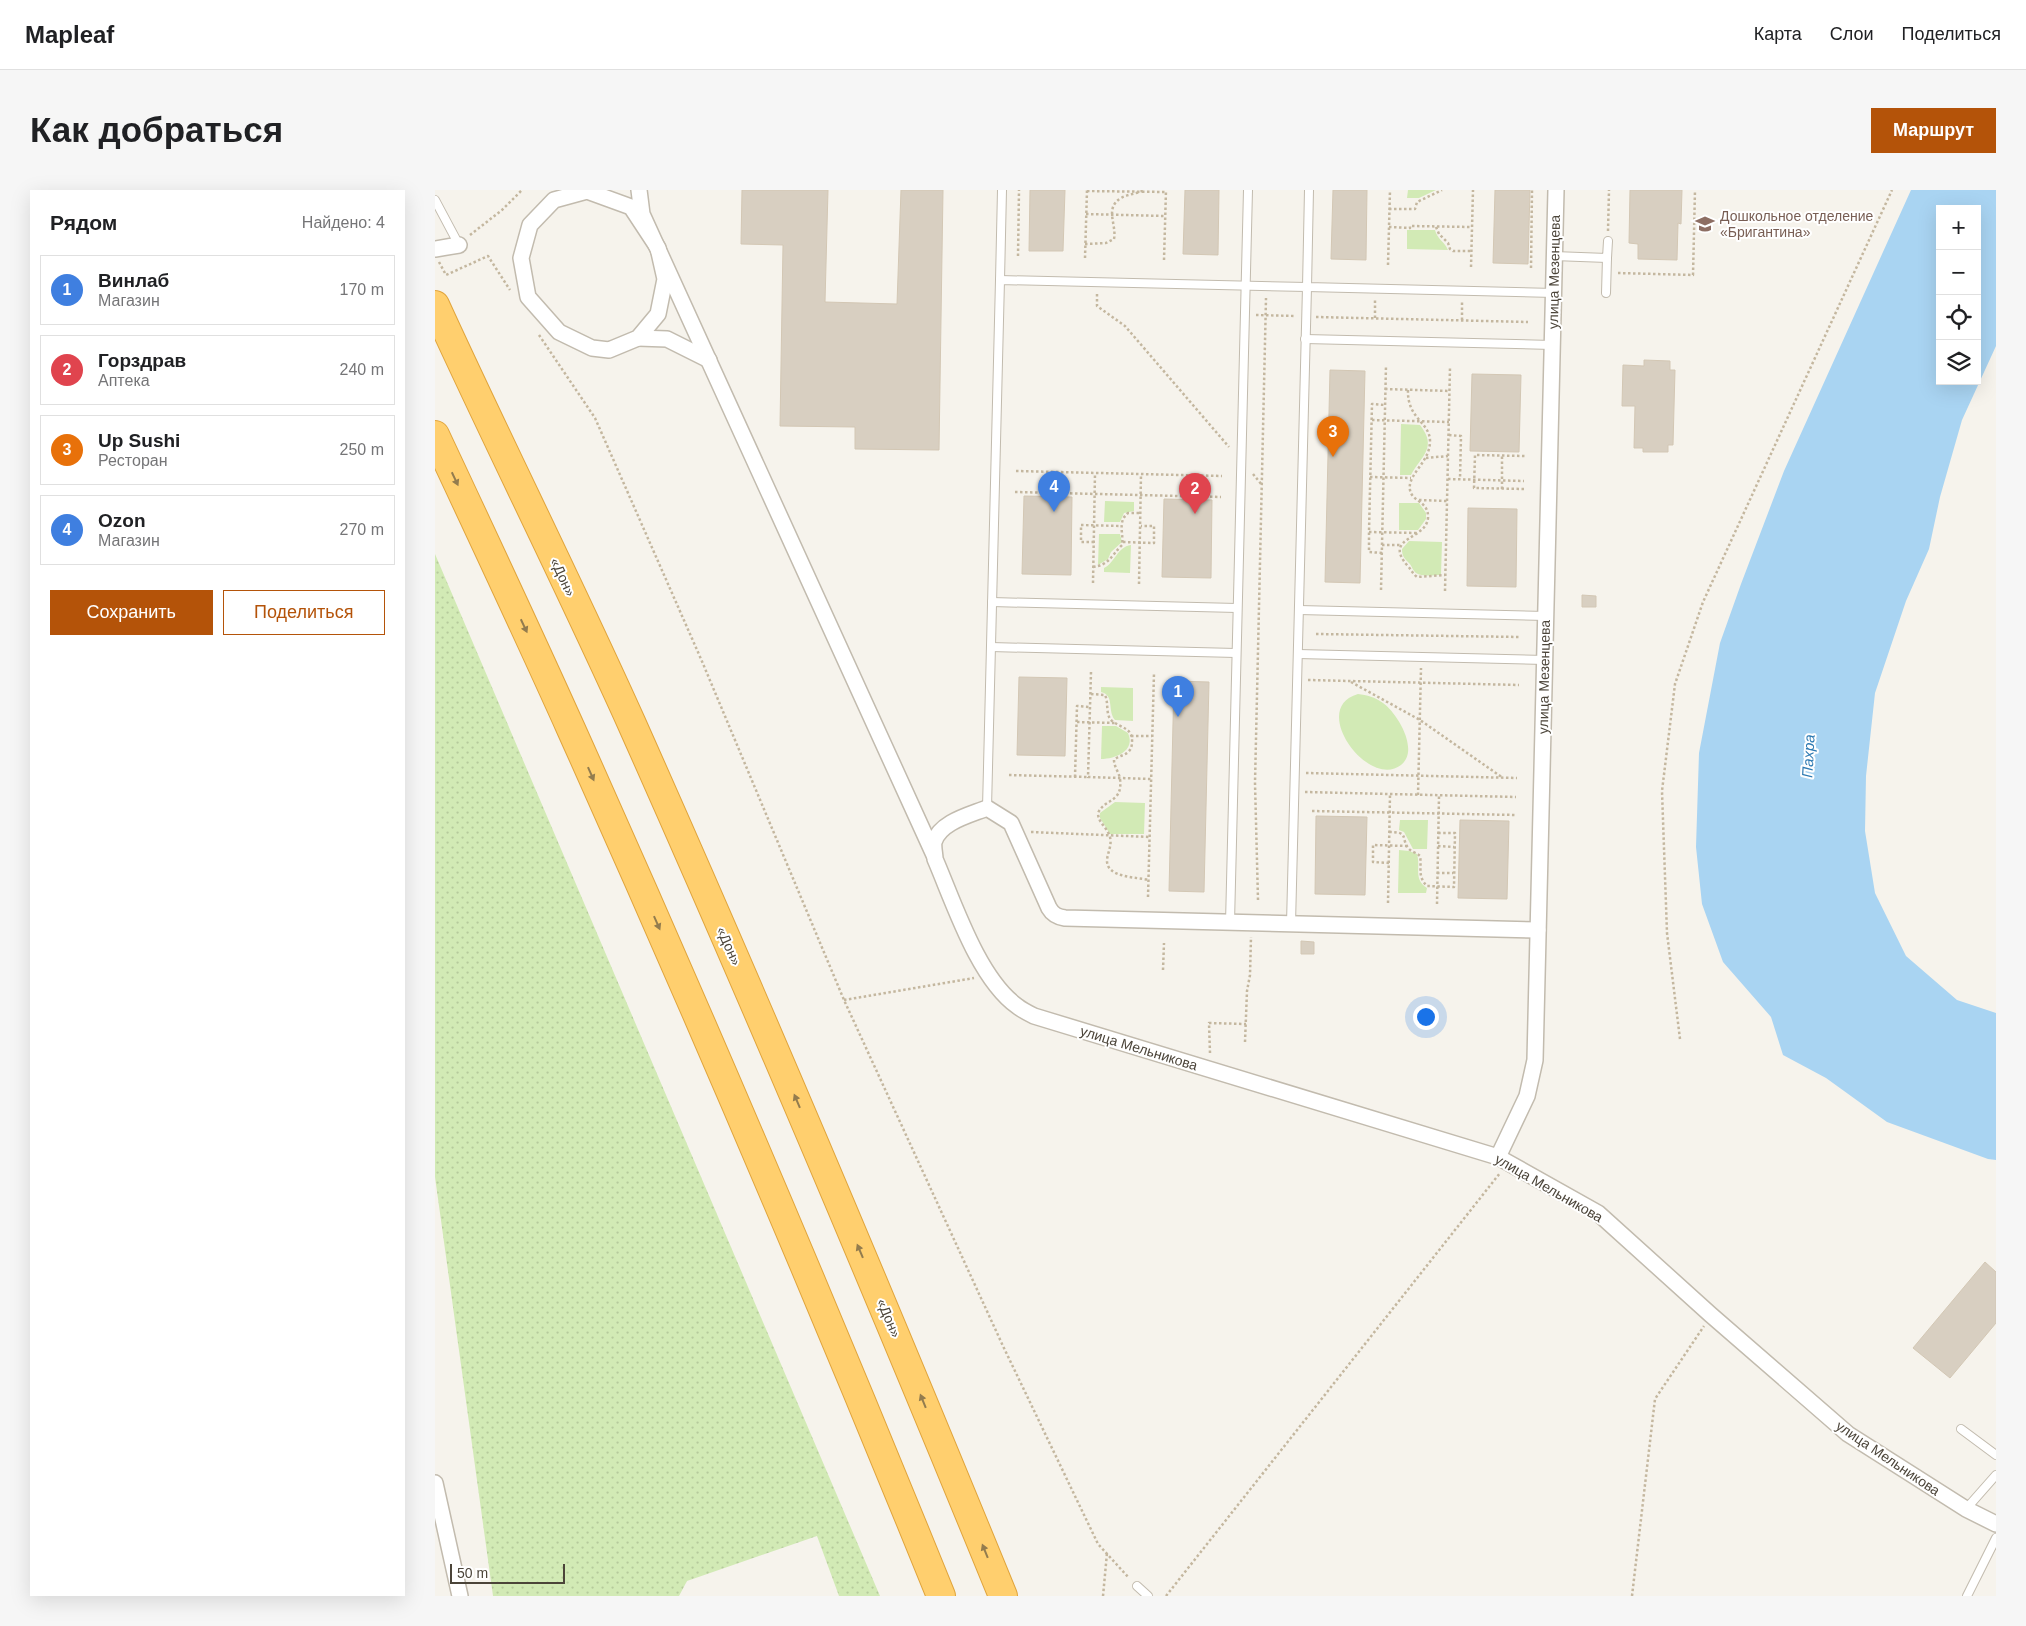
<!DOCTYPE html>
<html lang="ru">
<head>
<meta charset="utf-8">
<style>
  :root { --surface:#fff; --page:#f6f6f6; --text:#202124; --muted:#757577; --line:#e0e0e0; --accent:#b45309 }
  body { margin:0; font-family:Helvetica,sans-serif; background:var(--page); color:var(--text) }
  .controls { position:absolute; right:15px; top:15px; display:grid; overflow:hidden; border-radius:0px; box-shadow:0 5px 20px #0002 }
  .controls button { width:45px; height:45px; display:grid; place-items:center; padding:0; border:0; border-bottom:1px solid var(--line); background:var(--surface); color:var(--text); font:25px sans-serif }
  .scale { position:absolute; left:15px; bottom:12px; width:115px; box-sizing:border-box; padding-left:5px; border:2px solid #4b4439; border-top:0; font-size:14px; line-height:18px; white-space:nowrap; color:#4b4439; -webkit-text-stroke:4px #fff; paint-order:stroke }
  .you { position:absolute; left:990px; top:826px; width:18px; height:18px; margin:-12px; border:4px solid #fff; border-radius:50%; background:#1a73e8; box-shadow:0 0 0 8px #1a73e833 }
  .badge { display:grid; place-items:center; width:32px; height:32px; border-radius:50%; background:var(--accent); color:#fff; font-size:16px; font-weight:700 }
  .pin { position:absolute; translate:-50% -41px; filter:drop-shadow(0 1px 2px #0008) }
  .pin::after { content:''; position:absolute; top:26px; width:18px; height:15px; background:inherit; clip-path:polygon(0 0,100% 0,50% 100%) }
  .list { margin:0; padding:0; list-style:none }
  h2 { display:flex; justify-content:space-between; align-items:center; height:65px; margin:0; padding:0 20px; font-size:21px }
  h2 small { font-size:16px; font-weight:400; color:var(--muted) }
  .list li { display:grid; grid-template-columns:32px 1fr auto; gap:15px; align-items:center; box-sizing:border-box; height:70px; margin:0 10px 10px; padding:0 10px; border:1px solid var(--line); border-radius:0px }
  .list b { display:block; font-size:19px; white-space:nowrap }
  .list p { margin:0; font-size:16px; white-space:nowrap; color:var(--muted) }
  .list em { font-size:16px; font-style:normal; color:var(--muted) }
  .actions { display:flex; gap:10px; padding:15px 20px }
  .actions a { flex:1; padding:11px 0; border:1px solid var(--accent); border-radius:0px; text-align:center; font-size:18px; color:var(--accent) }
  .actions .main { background:var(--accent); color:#fff }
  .icon { flex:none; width:28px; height:28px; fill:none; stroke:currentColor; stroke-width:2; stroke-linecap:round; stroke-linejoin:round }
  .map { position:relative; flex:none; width:1561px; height:1406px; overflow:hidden; border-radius:0px }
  header { display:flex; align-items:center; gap:30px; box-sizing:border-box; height:70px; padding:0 25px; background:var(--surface); border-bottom:1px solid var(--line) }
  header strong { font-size:24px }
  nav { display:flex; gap:28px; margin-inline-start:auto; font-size:18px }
  .intro { display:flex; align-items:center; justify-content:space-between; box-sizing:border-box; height:120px; padding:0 30px }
  h1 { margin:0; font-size:35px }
  .button { padding:12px 22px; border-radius:0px; background:var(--accent); color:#fff; font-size:18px; font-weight:700 }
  main { display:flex; gap:30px; padding:0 30px }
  aside { flex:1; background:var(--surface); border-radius:0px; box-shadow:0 5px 20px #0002 }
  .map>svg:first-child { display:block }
</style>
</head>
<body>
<header>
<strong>Mapleaf</strong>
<nav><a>Карта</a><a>Слои</a><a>Поделиться</a></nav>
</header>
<div class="intro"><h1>Как добраться</h1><a class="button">Маршрут</a></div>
<main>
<aside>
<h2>Рядом<small>Найдено: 4</small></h2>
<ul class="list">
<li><span class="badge" style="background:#3f7fe0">1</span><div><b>Винлаб</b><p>Магазин</p></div><em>170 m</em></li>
<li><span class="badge" style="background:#e0444e">2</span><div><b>Горздрав</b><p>Аптека</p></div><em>240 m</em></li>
<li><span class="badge" style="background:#e8710a">3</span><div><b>Up Sushi</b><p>Ресторан</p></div><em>250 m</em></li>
<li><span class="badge" style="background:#3f7fe0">4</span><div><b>Ozon</b><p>Магазин</p></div><em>270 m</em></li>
</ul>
<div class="actions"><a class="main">Сохранить</a><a>Поделиться</a></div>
</aside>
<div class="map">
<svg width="1561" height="1406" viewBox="0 0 1561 1406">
  <defs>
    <pattern id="grass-dots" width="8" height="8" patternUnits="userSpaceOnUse" patternTransform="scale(1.25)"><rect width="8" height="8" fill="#d2eab5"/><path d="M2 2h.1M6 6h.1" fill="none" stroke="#b6ca9c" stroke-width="1.8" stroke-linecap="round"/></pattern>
  </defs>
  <rect width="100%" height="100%" fill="#f6f3ec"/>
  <path fill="url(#grass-dots)" d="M0,364L445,1406H404L382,1346L252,1391L244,1406H58L0,987Z"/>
  <g fill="#d2eab5">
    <path d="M973,0H1001L984,8H972Z"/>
    <path d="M972,40H1000C1002,49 1010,52 1013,60L972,59Z"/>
    <path d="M966,234L985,235C1003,258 986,266 976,285H965Z"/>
    <path d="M670,311L699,312V321L689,323L685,332H669Z"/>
    <path d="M964,313H984L991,323V329L983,340H964Z"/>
    <path d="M664,344H685L687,352L676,362L673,369L663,375Z"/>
    <path d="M974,351L1007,352L1006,385C999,385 987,387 981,383C978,381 977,376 974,373C969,368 967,366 967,359Z"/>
    <path d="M696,355L695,383L669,382V378C680,373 682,357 696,355Z"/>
    <path d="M666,497L698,498V531L680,530C672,521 680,505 666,502Z"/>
    <path d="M923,504C932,505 940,507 948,513C962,523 985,560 966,575C934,600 873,518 923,504Z"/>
    <path d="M667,536H681L693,543C701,561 680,569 666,569Z"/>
    <path d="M680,612L710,613L709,644H675L665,628V623Z"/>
    <path d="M965,630H993L992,659H978L969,642L964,640Z"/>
    <path d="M964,660L974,661L982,664C986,677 978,689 992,698L991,703H963Z"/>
  </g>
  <path fill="#a9d4f2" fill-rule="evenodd" d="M1476,0H1561V156L1527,230L1505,307L1494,359L1471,411L1440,503L1431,586L1430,641L1440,703L1471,766L1522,810L1561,823V970L1553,969L1452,932L1391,888L1348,865L1336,827L1288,772L1267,714L1261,657L1264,563L1285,453L1306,394L1349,281ZM1505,19H1542V191H1505Z"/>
  <g fill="#d8cfc1" stroke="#d3c7b4">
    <path d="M307,0H393L390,112L462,114L466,0H508L504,260L420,259V237L345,236L348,55L306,54Z"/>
    <path d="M595,0H630L628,61H594Z"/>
    <path d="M750,0H784L783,65L748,64Z"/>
    <path d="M898,0H932L931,70L896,69Z"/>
    <path d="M1060,0H1095L1093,74L1058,73Z"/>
    <path d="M1195,0H1247L1246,34L1243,33L1242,70L1203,69V54L1194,53Z"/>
    <path d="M1209,170L1235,171V180H1240L1238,255H1233V262H1208V258H1199L1200,216H1187L1188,175L1209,176Z"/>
    <path d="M895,180L930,181L925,393L890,392Z"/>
    <path d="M1037,184L1086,185L1084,262L1035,261Z"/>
    <path d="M589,306L637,307L636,385L587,384Z"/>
    <path d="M729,309L777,310L776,388L727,387Z"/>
    <path d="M1033,318L1082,319L1081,397L1032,396Z"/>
    <path d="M1147,405L1161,406V417H1147Z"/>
    <path d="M584,487L632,488L630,566L582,565Z"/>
    <path d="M739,491L774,492L769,702L734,701Z"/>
    <path d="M881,626L932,627L930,705L880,704Z"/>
    <path d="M1025,630L1074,631L1072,709L1023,708Z"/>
    <path d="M866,751L879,752V764H866Z"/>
    <path d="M1550,1072L1561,1082V1133L1515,1188L1478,1158Z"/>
  </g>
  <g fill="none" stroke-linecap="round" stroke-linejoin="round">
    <g stroke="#c2bbae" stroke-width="10">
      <g id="lane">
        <path d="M874,0L872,97L1119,103"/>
        <path d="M0,10L24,55"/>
        <path d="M1119,66L1172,68L1173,51"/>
        <path d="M565,90L567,0"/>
        <path d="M1171,103L1172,68"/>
        <path d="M870,149L1117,155"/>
        <path d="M557,412L802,418"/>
        <path d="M864,420L1111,426"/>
        <path d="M556,457L801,463"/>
        <path d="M863,464L1110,470"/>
        <path d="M552,618L565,90L872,97L856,734"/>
        <path d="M795,733L813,0"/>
        <path d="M1526,1239L1561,1265"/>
        <path d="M1531,1319L1561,1285"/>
        <path d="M702,1396L713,1406"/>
        <path d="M1532,1406L1561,1348"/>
      </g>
    </g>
    <g stroke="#c2bbae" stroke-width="18">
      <g id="street">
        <path d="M204,0L207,24L499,665"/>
        <path d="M152,1L196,17L223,58L230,89L223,124L203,148L174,160L157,158L124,142L93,107L86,68L95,35L119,10Z"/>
        <path d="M0,59L24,55"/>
        <path d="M203,148L232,149L274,170"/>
        <path d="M1103,740L630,728C623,727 618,725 614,718L576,633L552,618C535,625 505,632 499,652C498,657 500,664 500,669C519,713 543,788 582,816C587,820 593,823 599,826L1063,967L1163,1023L1276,1125L1413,1244L1531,1319L1561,1334"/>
        <path d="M1063,967L1092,906L1100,870L1121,0"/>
        <path d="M0,1293L25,1406"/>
      </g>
    </g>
    <g stroke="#e0a43c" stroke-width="30">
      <g id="highway">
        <path d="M0,115C64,255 133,392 196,532C325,821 448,1113 568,1406"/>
        <path d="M0,245C46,343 92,441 136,539C265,826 388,1115 506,1406"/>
      </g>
    </g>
    <g stroke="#c4b79f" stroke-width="2.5" stroke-dasharray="2.5 2.5" stroke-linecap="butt">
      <path d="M652,1L731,2"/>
      <path d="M954,19H980L982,12L1007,0"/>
      <path d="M651,24L730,26"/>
      <path d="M954,37L975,38V36L1037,37"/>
      <path d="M1001,37L1004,44L1013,53L1015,59L1018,61H1036"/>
      <path d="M1173,41L1174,0"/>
      <path d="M35,45L67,20L87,0"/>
      <path d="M650,54L671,53L679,49C682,35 669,18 686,8C693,4 702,4 709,0"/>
      <path d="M583,66L584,0"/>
      <path d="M650,68L652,0"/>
      <path d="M729,70L731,0"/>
      <path d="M4,72L11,85L53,66L75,100"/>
      <path d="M953,75L955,0"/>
      <path d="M1036,77L1038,0"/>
      <path d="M1096,78L1097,0"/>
      <path d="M1183,83L1258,85L1260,0"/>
      <path d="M662,104V116L690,136L794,257"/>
      <path d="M821,125L861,126"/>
      <path d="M881,127L1093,132"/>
      <path d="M940,128V110"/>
      <path d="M1027,130V112"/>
      <path d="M104,145L160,228L266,469L409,810L568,1156L663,1354L694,1388"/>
      <path d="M950,199L1015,201"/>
      <path d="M973,200C972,229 995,232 995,251C995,273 972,284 975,300C977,312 994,311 993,328C991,350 948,347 972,375C976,379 977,383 982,387L1010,385"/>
      <path d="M937,230L1014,232"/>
      <path d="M1014,245L1026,246L1025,289"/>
      <path d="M991,268L1013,266"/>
      <path d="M581,281L787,286"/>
      <path d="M818,284L827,295"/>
      <path d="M935,287L976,288"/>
      <path d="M1013,289L1089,291"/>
      <path d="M1067,299V266"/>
      <path d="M1089,299L1039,298L1040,265L1090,266"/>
      <path d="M580,302L786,307"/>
      <path d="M984,310L1012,311"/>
      <path d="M934,342L982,343"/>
      <path d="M659,352H646V335L686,336"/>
      <path d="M688,352L719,353V336H706"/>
      <path d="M947,355H967"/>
      <path d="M947,363L934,362V342L937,214L950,215"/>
      <path d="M658,377C674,375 676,366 687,355C689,344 682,332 693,323H705"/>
      <path d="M658,393L660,283"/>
      <path d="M704,394L706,284"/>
      <path d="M946,400L951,175"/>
      <path d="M1010,401L1015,177"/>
      <path d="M881,444L1085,447"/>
      <path d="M656,482L653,587L716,589"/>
      <path d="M873,490L1084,495"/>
      <path d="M916,492L985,530L1068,588"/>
      <path d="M656,504L670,505C674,513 670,525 677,531C686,538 698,538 697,552C697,556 696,560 692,563C688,566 683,566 679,570C679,577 684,582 685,589C688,613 670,608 663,623C663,633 672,637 675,647C677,656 673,661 672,670C671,688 702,687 714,690"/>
      <path d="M642,532L680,533"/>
      <path d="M696,546H717"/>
      <path d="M871,583L1082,588"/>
      <path d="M574,585L653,587"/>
      <path d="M640,587L642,516L655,517"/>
      <path d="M870,602L1081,607"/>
      <path d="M983,605L986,478"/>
      <path d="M877,621L1081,625"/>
      <path d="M596,642L715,647"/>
      <path d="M954,642C975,642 965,648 974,659C977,662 982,663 985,666C987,678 982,686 992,696L1019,697L1020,643H1003"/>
      <path d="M1003,656L1019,657"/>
      <path d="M954,673L938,672V655L973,656"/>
      <path d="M1002,683H1018"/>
      <path d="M713,707L719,483"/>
      <path d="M823,710L820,593L831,108"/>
      <path d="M953,713L955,604"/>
      <path d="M1002,714L1004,606"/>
      <path d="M728,780L729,753"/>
      <path d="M409,810L539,788"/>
      <path d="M1245,849L1232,743L1227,601L1240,494L1268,412L1457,0"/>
      <path d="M810,852L812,801L815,785L816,747"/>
      <path d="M775,863L774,833L811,834"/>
      <path d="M668,1406L672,1363"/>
      <path d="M731,1406L1065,983"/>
      <path d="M1197,1406L1220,1209L1269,1136"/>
    </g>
    <use href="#lane" stroke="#fff" stroke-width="8"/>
    <use href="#street" stroke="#fff" stroke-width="15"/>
    <use href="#highway" stroke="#ffcf6e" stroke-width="28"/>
  </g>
  <defs><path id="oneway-solid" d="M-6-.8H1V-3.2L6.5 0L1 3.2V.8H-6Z" transform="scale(1.25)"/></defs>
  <g fill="#937c4e">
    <use href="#oneway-solid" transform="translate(20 289) rotate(65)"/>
    <use href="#oneway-solid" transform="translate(89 436) rotate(65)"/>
    <use href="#oneway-solid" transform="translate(156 584) rotate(66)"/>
    <use href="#oneway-solid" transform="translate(222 733) rotate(66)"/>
    <use href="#oneway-solid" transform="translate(362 911) rotate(-113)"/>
    <use href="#oneway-solid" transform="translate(425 1061) rotate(-113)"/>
    <use href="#oneway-solid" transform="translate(488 1211) rotate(-112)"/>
    <use href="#oneway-solid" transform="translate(550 1361) rotate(-112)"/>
  </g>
  <defs>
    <g id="school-bare" transform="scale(1.5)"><path d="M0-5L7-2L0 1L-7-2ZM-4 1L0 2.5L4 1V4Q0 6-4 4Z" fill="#8d6e63" stroke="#fff" stroke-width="2.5" paint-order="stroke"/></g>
  </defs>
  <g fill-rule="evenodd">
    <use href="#school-bare" x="1270" y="34"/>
  </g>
  <g text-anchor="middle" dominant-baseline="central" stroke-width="4" stroke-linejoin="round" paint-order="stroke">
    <g font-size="14" fill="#785e54" stroke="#fff" text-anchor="start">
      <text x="1285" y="26">Дошкольное отделение<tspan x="1285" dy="16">«Бригантина»</tspan></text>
    </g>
    <g font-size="14" fill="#4b4439" stroke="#fff">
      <text transform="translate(1119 82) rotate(-89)">улица Мезенцева</text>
      <text transform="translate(128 387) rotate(65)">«Дон»</text>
      <text transform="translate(1109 487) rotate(-89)">улица Мезенцева</text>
      <text transform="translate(294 756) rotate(66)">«Дон»</text>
      <text transform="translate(704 858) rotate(17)">улица Мельникова</text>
      <text transform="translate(1114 998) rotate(30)">улица Мельникова</text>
      <text transform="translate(454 1128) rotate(67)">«Дон»</text>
      <text transform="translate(1453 1268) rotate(34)">улица Мельникова</text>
    </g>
    <g font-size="15" font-style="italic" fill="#2e7ab2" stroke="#fff">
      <text transform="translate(1373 566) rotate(-87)">Пахра</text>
    </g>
  </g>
</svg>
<div class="controls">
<button>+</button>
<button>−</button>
<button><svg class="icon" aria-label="locate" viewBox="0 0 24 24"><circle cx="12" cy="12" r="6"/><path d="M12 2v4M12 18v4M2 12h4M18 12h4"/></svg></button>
<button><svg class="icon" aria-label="layers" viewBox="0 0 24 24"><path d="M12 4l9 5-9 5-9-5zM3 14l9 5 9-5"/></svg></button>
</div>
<div class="scale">50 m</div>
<div class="you"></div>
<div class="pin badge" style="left:743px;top:527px;background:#3f7fe0">1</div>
<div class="pin badge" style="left:760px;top:324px;background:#e0444e">2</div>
<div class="pin badge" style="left:898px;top:267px;background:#e8710a">3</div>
<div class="pin badge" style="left:619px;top:322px;background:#3f7fe0">4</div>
</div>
</main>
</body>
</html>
